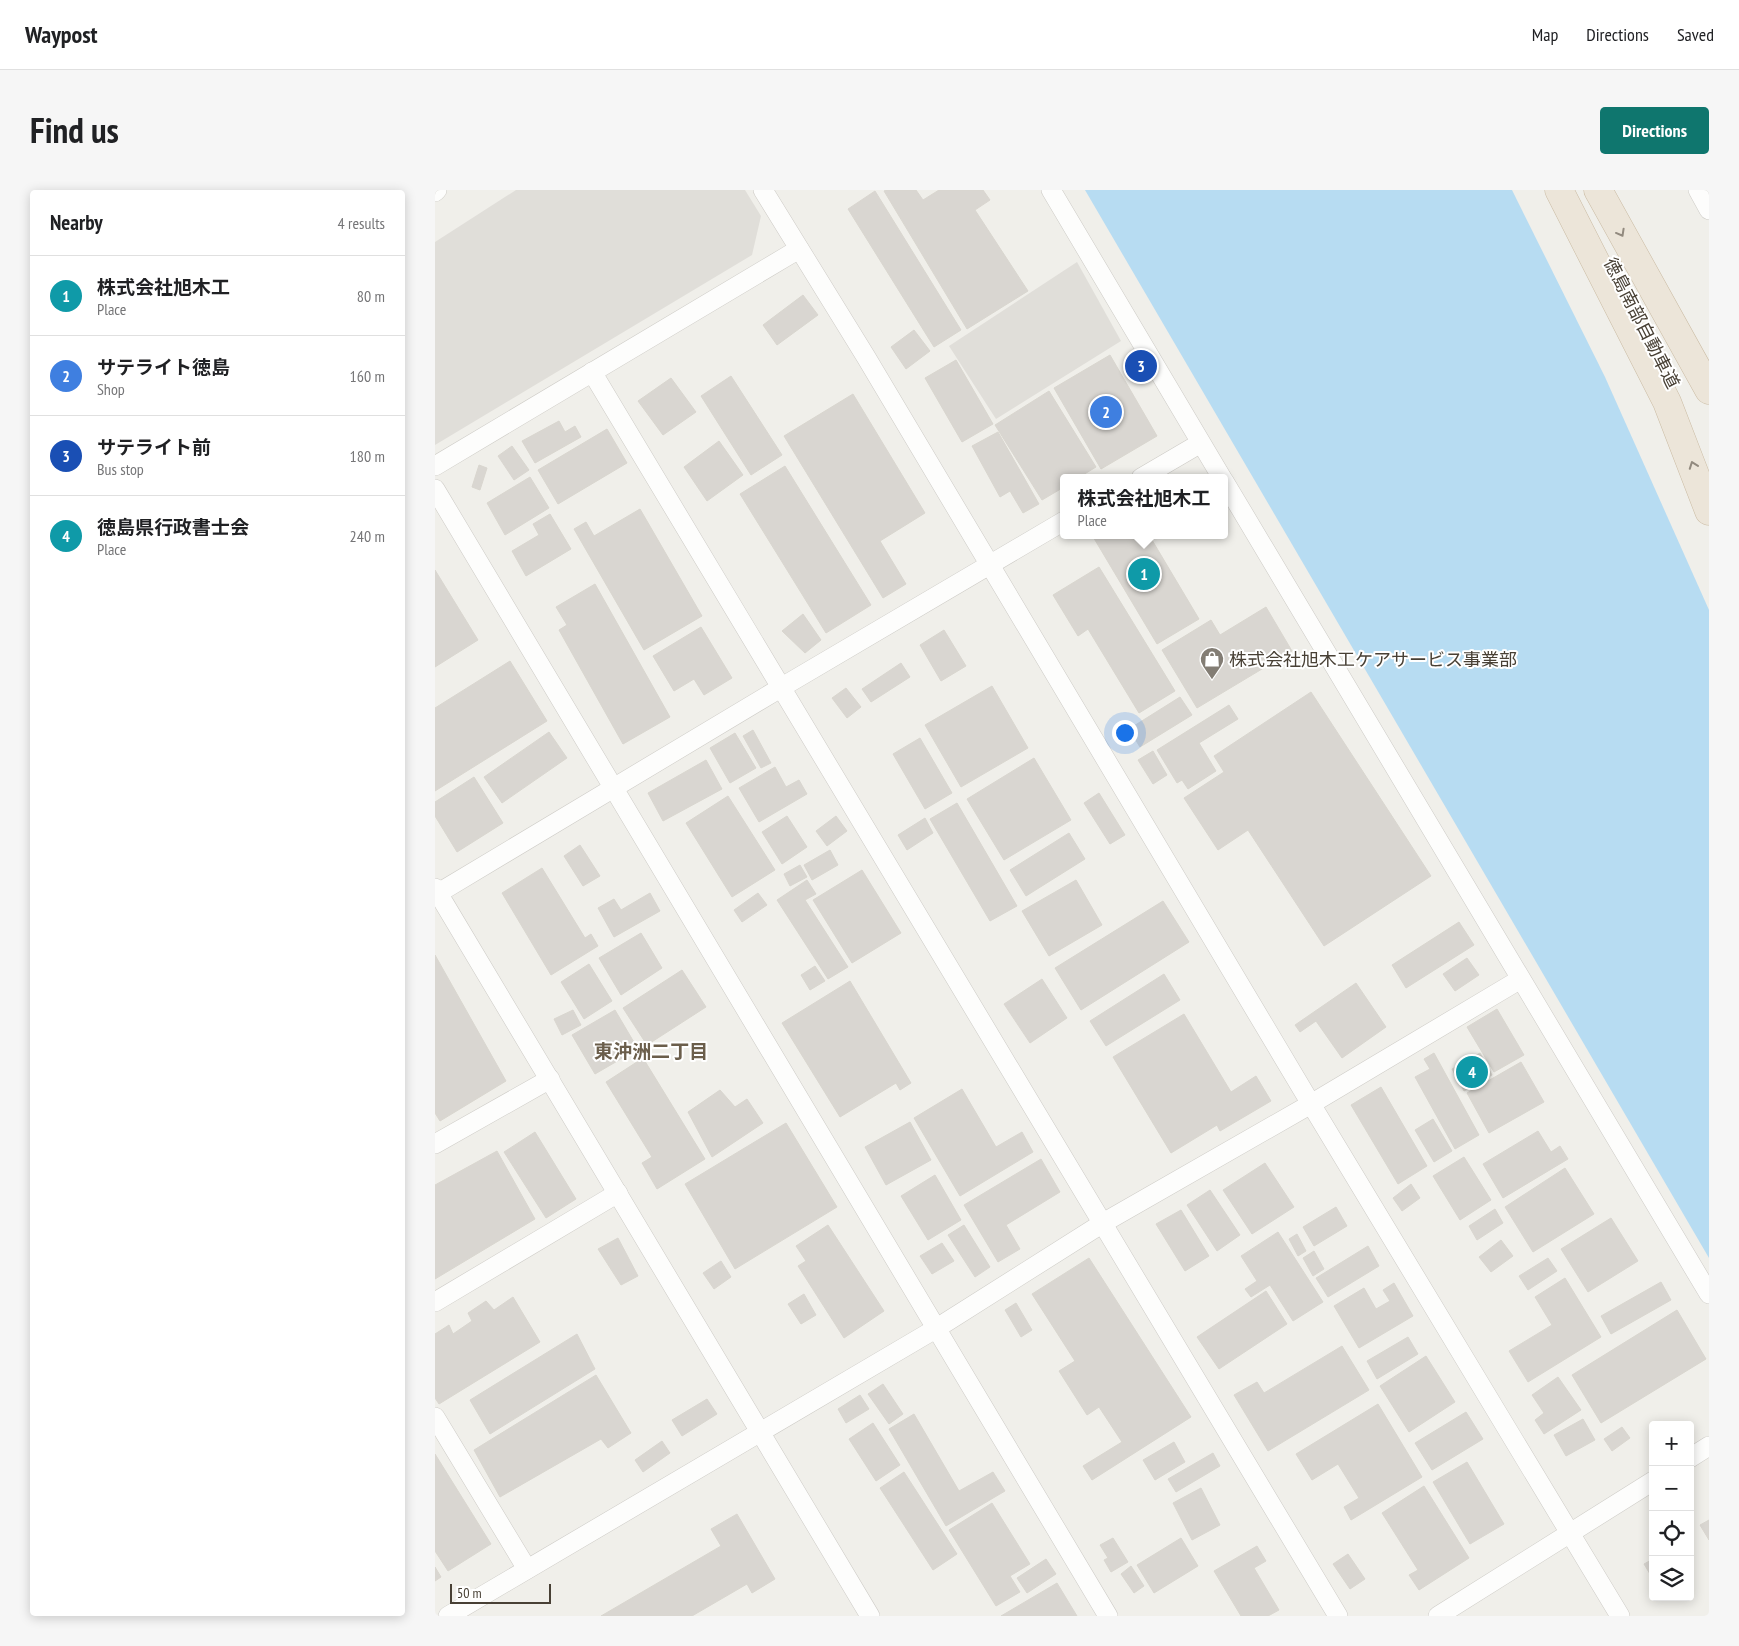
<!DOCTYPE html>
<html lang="en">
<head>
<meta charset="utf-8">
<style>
  :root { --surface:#fff; --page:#f6f6f6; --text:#202124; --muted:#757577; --line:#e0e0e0; --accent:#0f766e }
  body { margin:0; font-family:"PT Sans Narrow","Noto Sans JP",sans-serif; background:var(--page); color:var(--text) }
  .controls { position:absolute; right:15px; bottom:15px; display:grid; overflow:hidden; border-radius:5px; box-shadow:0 2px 12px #0003 }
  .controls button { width:45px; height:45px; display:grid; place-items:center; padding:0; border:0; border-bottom:1px solid var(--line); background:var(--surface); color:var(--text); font:25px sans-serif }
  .scale { position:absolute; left:15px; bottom:12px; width:101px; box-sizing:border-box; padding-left:5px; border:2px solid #484035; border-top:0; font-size:14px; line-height:18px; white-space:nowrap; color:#484035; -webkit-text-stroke:4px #fff; paint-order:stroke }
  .you { position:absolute; left:689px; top:542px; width:18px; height:18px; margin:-12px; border:4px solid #fff; border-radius:50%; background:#1a73e8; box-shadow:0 0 0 8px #1a73e833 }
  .badge { display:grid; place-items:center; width:32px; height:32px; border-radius:50%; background:var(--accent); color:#fff; font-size:16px; font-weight:700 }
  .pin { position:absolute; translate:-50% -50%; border:2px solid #fff; box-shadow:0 1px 5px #0006 }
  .popup { position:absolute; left:625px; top:284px; width:168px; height:65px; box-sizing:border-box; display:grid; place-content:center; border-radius:5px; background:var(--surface); filter:drop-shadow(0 1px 4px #0005); font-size:16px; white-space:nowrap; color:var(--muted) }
  .popup b { font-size:19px; color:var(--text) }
  .popup::after { content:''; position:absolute; left:50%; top:100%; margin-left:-10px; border:10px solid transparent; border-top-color:var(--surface) }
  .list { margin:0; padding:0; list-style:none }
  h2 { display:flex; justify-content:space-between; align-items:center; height:65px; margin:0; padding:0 20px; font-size:21px }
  h2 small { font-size:16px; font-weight:400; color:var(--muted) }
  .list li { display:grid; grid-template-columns:32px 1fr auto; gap:15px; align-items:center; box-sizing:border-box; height:80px; padding:0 20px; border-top:1px solid var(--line) }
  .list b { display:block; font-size:19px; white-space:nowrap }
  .list p { margin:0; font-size:16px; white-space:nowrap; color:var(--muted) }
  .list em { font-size:16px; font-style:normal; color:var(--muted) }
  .icon { flex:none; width:28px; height:28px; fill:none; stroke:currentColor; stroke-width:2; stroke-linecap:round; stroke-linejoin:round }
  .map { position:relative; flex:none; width:1274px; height:1426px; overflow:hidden; border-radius:5px }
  header { display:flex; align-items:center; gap:30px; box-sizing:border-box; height:70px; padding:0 25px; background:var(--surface); border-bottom:1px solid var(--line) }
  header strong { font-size:24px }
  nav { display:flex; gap:28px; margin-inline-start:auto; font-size:18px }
  .intro { display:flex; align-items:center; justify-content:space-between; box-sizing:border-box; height:120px; padding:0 30px }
  h1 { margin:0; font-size:35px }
  .button { padding:12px 22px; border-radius:5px; background:var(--accent); color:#fff; font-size:18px; font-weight:700 }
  main { display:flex; gap:30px; padding:0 30px }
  aside { flex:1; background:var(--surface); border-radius:5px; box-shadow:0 2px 12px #0003 }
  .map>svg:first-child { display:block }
</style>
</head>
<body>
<header>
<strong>Waypost</strong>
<nav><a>Map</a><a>Directions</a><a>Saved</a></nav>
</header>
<div class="intro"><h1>Find us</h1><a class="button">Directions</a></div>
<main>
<aside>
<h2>Nearby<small>4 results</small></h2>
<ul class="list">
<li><span class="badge" style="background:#0f9aa8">1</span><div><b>株式会社旭木工</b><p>Place</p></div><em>80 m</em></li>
<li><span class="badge" style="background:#3f7fe0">2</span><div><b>サテライト徳島</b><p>Shop</p></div><em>160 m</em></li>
<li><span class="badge" style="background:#1a4fb4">3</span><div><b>サテライト前</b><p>Bus stop</p></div><em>180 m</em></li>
<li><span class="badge" style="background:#0f9aa8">4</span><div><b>徳島県行政書士会</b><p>Place</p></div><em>240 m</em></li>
</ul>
</aside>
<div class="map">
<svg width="1274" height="1426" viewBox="0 0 1274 1426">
  <rect width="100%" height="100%" fill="#f0efea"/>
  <g fill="#e0ded9">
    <path d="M81,0H310L326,26L317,65L0,255V52Z"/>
    <path d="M642,72L686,151L561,229L514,156Z"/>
  </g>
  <path fill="#b7dcf2" d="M650,0H1077L1170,187L1274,420V1068Z"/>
  <g fill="#d9d6d1" stroke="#d9d6cf">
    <path d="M451,0H481L488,10L504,0H548L555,10L540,20L593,101L532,139L449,1Z"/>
    <path d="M440,1L526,140L499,157L413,19Z"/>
    <path d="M368,105L383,125L342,155L328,135Z"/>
    <path d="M479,140L495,161L471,179L456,157Z"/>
    <path d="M675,165L722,246L666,279L619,198Z"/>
    <path d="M521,170L558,234L527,252L490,188Z"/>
    <path d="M296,186L347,265L316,285L266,206Z"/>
    <path d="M236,188L261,222L228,245L203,211Z"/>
    <path d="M614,201L661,277L643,288H629V297L607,310L560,235Z"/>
    <path d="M418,204L490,323L445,351L471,394L448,408L349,246Z"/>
    <path d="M124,231L130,242L140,236L146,247L100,273L87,251Z"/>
    <path d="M172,239L192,273L123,314L103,280Z"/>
    <path d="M563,242L604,314L588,323L575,301L565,307L537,256Z"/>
    <path d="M284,251L308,285L272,311L249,277Z"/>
    <path d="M77,256L94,280L79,290L63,266Z"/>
    <path d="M44,275L52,278L45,300L37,297Z"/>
    <path d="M350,276L436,415L391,443L305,304Z"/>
    <path d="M95,287L114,318L70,345L52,313Z"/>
    <path d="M205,319L267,426L209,460L139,339L151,332L159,346Z"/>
    <path d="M115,324L136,359L91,386L77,361L104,345L98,334Z"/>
    <path d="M657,345H714L764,429L722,454Z"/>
    <path d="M664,377L740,501L704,523L653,439L643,446L618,405Z"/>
    <path d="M0,380L43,450L0,477Z"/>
    <path d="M160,394L235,527L188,554L124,440L132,435L121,417Z"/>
    <path d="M831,417L857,461L762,518L727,460L776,430L785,445Z"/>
    <path d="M368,424L386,450L370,463L347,441Z"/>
    <path d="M266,437L297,488L269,505L259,489L239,501L218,466Z"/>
    <path d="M509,440L531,476L506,491L485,455Z"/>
    <path d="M75,471L112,531L0,601V518Z"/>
    <path d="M466,473L475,487L436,512L427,499Z"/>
    <path d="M557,496L593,558L526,597L490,535Z"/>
    <path d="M411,498L426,517L412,528L397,508Z"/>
    <path d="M876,502L996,686L889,756L813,640L783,660L749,608L789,582L779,566Z"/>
    <path d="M745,507L757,525L705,557L694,539Z"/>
    <path d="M794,515L803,529L764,553L781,581L753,599L747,590L742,593L722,560Z"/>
    <path d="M318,540L336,573L326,578L308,546Z"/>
    <path d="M114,542L132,568L67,613L49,587Z"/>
    <path d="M300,543L321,578L295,593L275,558Z"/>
    <path d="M485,548L517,603L490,619L458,564Z"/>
    <path d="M718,561L732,585L718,594L703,570Z"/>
    <path d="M599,568L636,630L569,670L532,609Z"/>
    <path d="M271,570L287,599L228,631L213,603Z"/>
    <path d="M340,577L351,597L364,590L372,604L324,632L304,598Z"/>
    <path d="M39,587L68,633L22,662L0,626V612Z"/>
    <path d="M664,603L690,645L675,654L649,613Z"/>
    <path d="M293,606L340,680L297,707L251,633Z"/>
    <path d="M522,613L582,716L555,731L495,629Z"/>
    <path d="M352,626L372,657L347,674L327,642Z"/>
    <path d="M401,626L412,641L392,656L381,641Z"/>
    <path d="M490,628L498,643L472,660L463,645Z"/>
    <path d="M634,643L650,669L591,706L575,680Z"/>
    <path d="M145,655L165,686L148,696L129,666Z"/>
    <path d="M395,660L403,675L377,690L369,675Z"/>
    <path d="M365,675L372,687L355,696L349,684Z"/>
    <path d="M107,678L150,748L156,744L163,756L116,785L67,703Z"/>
    <path d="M427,680L466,743L417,773L378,710Z"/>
    <path d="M372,690L381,704L370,710L413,777L393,789L342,710Z"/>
    <path d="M641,690L667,735L614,766L587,721Z"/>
    <path d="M215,703L225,721L179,747L163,718L179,709L186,720Z"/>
    <path d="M323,703L332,715L307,732L299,720Z"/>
    <path d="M728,711L754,752L646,820L620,778Z"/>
    <path d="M1024,732L1039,755L971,798L957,775Z"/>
    <path d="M206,743L227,778L186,805L164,768Z"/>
    <path d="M0,765L71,891L5,931L0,923Z"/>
    <path d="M1032,768L1044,785L1020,801L1008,784Z"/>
    <path d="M154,774L177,811L149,829L126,792Z"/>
    <path d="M380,776L390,791L375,800L366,785Z"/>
    <path d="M247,780L271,817L212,855L188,818Z"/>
    <path d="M729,784L745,810L671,856L655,831Z"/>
    <path d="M607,789L632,828L595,853L569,814Z"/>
    <path d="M415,791L476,893L465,900L461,893L405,927L347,833Z"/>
    <path d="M921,793L951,837L907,868L881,831L865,842L860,835Z"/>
    <path d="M1062,819L1089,865L1059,882L1032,837Z"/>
    <path d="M138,820L146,835L127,845L119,829Z"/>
    <path d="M180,820L203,859L160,884L137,845Z"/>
    <path d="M749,824L796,902L821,886L836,911L785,941L782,935L736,963L678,867Z"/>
    <path d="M999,863L1044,945L1020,959L980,887L995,879L989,869Z"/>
    <path d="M1045,863L1057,885L1029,901L1017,879Z"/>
    <path d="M208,868L270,969L222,999L207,973L217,967L171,892Z"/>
    <path d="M1086,872L1109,912L1054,943L1032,903Z"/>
    <path d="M946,897L992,976L963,994L916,915Z"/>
    <path d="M527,899L561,957L587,942L598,962L525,1006L479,928Z"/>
    <path d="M285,900L300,917L312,909L328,933L277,967L253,922Z"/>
    <path d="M998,929L1017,961L999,972L980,940Z"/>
    <path d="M475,932L496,970L451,995L430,957Z"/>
    <path d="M351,933L402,1017L300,1079L250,994Z"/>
    <path d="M1103,941L1116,962L1125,956L1133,969L1068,1008L1048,974Z"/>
    <path d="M100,942L141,1009L111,1028L69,962Z"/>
    <path d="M62,961L100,1029L0,1089V995Z"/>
    <path d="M1029,967L1056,1010L1025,1030L998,986Z"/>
    <path d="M606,969L625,1002L571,1035L585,1059L563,1072L529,1015Z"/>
    <path d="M830,973L859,1017L817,1044L788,1000Z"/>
    <path d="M1130,978L1159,1024L1098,1062L1070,1017Z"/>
    <path d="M500,985L526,1030L493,1050L466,1006Z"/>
    <path d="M976,994L985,1008L967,1021L958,1008Z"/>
    <path d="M775,1000L805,1045L782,1061L752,1015Z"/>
    <path d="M901,1017L912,1036L879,1056L868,1037Z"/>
    <path d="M1060,1019L1068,1033L1042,1050L1034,1036Z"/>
    <path d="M746,1020L774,1066L750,1081L721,1034Z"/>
    <path d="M1176,1028L1203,1071L1153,1102L1126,1059Z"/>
    <path d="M393,1035L449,1121L409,1148L363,1076L371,1071L361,1056Z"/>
    <path d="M529,1035L555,1077L540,1087L513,1045Z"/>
    <path d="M843,1042L888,1112L858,1131L835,1095L816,1107L810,1099L822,1091L806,1066Z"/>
    <path d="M862,1044L871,1061L863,1066L854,1049Z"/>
    <path d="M183,1048L203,1086L186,1095L163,1059Z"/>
    <path d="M1066,1050L1078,1066L1056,1082L1044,1067Z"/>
    <path d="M507,1053L519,1071L497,1084L485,1066Z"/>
    <path d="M933,1056L944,1076L893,1107L881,1088Z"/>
    <path d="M879,1061L889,1079L878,1086L868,1068Z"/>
    <path d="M654,1068L756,1227L657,1290L648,1276L687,1252L664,1217L652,1225L624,1181L640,1171L597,1104Z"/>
    <path d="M1113,1068L1122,1081L1093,1100L1084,1086Z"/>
    <path d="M286,1071L296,1087L279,1099L268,1083Z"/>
    <path d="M1130,1088L1166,1147L1093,1192L1074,1161L1117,1135L1100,1107Z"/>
    <path d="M1226,1092L1236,1110L1176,1144L1166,1126Z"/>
    <path d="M959,1093L978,1126L924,1158L899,1116L929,1098L941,1119L955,1111L948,1100Z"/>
    <path d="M831,1101L852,1134L784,1179L762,1147Z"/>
    <path d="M369,1104L381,1125L366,1134L353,1114Z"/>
    <path d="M78,1107L105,1152L4,1214L0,1208V1144L14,1135L18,1144L37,1131L33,1123L51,1111L59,1120Z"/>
    <path d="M581,1113L597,1140L586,1147L570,1120Z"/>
    <path d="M1242,1120L1271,1169L1166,1233L1137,1185Z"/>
    <path d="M142,1144L160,1179L55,1244L35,1210Z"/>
    <path d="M973,1147L983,1164L942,1189L932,1171Z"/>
    <path d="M907,1156L934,1200L833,1261L799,1205L822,1192L829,1203Z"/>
    <path d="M991,1166L1020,1212L974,1242L945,1196Z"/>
    <path d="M161,1185L196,1243L173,1258L166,1249L65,1307L39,1260Z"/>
    <path d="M1123,1187L1146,1220L1109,1244L1100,1230L1109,1223L1097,1205Z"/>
    <path d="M448,1194L468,1224L454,1234L433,1204Z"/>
    <path d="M425,1205L434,1219L411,1233L403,1219Z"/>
    <path d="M272,1209L282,1224L247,1246L237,1230Z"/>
    <path d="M943,1214L987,1287L916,1330L909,1317L924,1308L903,1274L877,1290L861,1264Z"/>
    <path d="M1031,1222L1048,1249L997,1280L980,1253Z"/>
    <path d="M479,1224L524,1301L558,1282L570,1301L511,1336L454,1239Z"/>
    <path d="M1148,1229L1160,1250L1131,1266L1119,1245Z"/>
    <path d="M438,1233L465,1275L441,1291L414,1249Z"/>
    <path d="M1187,1237L1195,1248L1177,1261L1169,1249Z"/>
    <path d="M227,1251L235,1263L208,1282L200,1270Z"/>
    <path d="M739,1252L750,1272L720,1290L708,1270Z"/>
    <path d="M778,1263L785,1276L741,1302L733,1289Z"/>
    <path d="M0,1264L56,1354L13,1381L0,1361Z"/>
    <path d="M1032,1272L1069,1334L1035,1354L998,1292Z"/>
    <path d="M469,1282L522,1364L498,1380L445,1298Z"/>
    <path d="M989,1296L1034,1368L984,1400L974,1385L983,1380L947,1323Z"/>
    <path d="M766,1298L785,1335L757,1350L738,1313Z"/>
    <path d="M557,1313L595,1374L575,1386L585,1402L561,1416L514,1340Z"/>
    <path d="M302,1324L340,1389L317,1403L312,1394L257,1426H166L286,1356L276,1339Z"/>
    <path d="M1274,1330V1350L1265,1335Z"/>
    <path d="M678,1348L693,1372L676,1382L669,1370L673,1368L665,1355Z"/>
    <path d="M746,1348L763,1376L719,1403L702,1375Z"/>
    <path d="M822,1356L831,1371L819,1378L844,1420L833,1426H806L779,1381Z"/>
    <path d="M913,1364L930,1389L915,1399L898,1374Z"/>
    <path d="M611,1369L621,1384L592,1403L582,1388Z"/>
    <path d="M1218,1369V1389L1209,1374Z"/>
    <path d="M696,1376L709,1396L699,1403L686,1384Z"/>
    <path d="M0,1377L6,1387L0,1391Z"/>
    <path d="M622,1393L642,1426H566Z"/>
  </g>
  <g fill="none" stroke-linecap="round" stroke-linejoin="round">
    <g stroke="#cdcbc6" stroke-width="20">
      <g id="minor">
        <path d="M328,0L431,167L876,914L1185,1426"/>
        <path d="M616,0L787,288"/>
        <path d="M1263,0L1274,20"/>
        <path d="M0,2L2,0"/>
        <path d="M157,182L903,1426"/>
        <path d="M0,276L364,59"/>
        <path d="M706,288L764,254"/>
        <path d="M789,291L1274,1104"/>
        <path d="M0,299L673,1426"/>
        <path d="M0,698L435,1426"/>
        <path d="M0,705L347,497L629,331"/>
        <path d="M0,954L115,889"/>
        <path d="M0,1112L183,1003"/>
        <path d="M0,1227L92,1379"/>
        <path d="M1255,1268L1274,1256"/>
        <path d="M13,1426L502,1138L668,1033L876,914L1084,790"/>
        <path d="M1003,1426L1218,1291"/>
      </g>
    </g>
    <g stroke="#cabba3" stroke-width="29">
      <g id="highway">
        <path d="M1124,0L1232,212L1274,321"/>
        <path d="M1163,0L1274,200"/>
      </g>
    </g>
    <use href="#minor" stroke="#fdfdfc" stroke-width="19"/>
    <use href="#highway" stroke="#ece5d9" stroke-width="28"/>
  </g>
  <defs><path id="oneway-chevron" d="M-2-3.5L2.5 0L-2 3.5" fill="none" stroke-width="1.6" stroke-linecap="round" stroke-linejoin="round" transform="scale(1.25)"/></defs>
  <g stroke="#928a7f">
    <use href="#oneway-chevron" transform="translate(1186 43) rotate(61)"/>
    <use href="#oneway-chevron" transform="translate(1258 275) rotate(-110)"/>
  </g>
  <defs>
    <g id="shop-pin" transform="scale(1.25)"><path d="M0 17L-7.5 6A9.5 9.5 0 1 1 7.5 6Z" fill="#837d74" stroke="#fff"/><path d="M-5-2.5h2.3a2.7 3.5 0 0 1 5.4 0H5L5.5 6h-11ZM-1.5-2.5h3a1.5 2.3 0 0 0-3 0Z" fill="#fff"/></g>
  </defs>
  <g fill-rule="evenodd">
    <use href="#shop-pin" x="777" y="469"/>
  </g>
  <g text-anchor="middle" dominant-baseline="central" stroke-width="4" stroke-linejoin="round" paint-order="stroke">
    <g font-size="18" fill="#484035" stroke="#fff">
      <text transform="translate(1207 133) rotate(63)">徳島南部自動車道</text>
    </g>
    <g font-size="18" fill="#484035" stroke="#fff" text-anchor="start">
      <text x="794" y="469">株式会社旭木工ケアサービス事業部</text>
    </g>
    <g font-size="19" font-weight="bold" fill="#6b5e4b" stroke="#fff">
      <text x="216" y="861">東沖洲二丁目</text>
    </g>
  </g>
</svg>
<div class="controls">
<button>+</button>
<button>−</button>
<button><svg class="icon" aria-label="locate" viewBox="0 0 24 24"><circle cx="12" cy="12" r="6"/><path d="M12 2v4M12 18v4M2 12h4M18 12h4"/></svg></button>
<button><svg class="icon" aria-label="layers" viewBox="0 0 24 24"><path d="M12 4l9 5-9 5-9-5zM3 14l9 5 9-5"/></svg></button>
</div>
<div class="scale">50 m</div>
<div class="you"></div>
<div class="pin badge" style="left:709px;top:384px;background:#0f9aa8">1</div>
<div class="popup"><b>株式会社旭木工</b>Place</div>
<div class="pin badge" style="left:671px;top:222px;background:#3f7fe0">2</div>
<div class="pin badge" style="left:706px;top:176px;background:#1a4fb4">3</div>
<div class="pin badge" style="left:1037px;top:882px;background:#0f9aa8">4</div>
</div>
</main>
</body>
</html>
